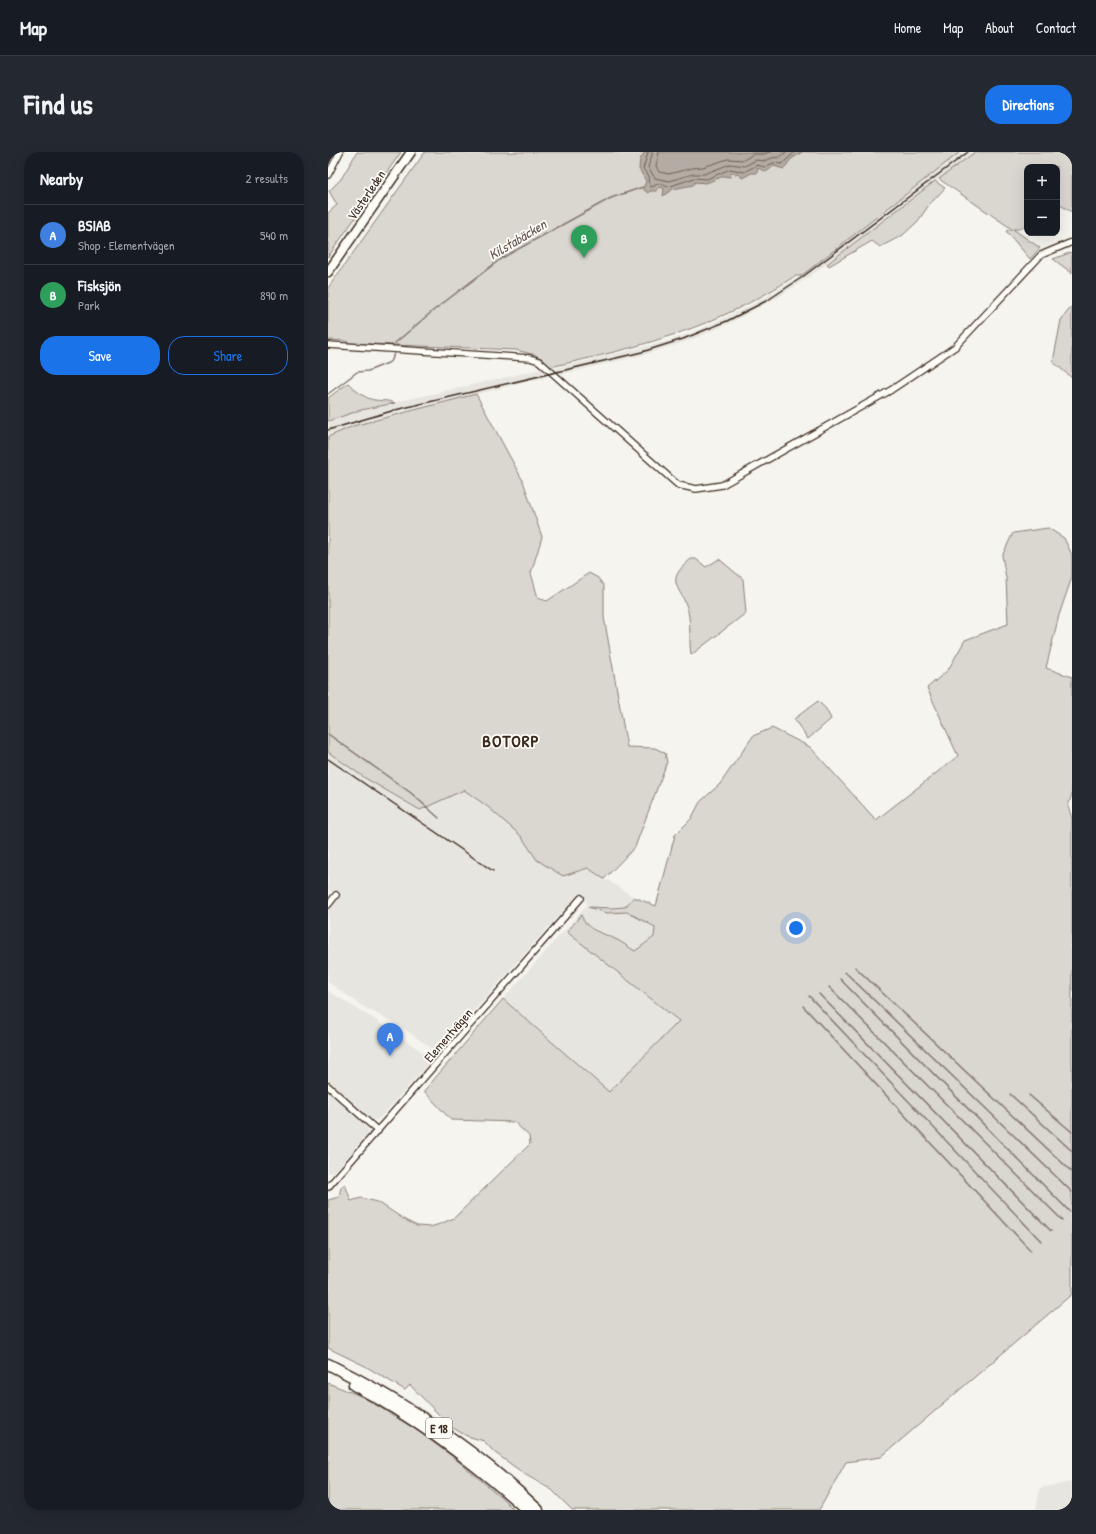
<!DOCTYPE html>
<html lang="en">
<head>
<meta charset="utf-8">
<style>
  :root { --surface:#171b24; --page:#242831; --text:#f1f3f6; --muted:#9ea1a6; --line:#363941; --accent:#1a73e8 }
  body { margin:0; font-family:"Patrick Hand",sans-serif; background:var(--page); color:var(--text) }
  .controls { position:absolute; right:12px; top:12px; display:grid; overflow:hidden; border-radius:8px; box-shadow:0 4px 16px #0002 }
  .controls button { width:36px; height:36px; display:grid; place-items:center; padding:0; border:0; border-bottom:1px solid var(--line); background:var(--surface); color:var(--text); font:20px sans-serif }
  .you { position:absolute; left:468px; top:776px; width:14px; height:14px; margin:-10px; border:3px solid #fff; border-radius:50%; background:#1a73e8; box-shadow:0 0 0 6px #1a73e833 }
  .badge { display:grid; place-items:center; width:26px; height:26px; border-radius:50%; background:var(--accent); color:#fff; font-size:13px; font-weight:700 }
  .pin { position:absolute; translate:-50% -33px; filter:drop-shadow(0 1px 2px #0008) }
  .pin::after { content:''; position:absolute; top:21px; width:14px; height:12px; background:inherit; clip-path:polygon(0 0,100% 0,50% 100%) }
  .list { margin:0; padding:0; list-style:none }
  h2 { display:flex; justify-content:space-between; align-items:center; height:52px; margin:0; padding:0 16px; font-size:17px }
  h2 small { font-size:13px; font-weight:400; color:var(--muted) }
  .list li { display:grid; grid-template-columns:26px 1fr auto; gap:12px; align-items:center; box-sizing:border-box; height:60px; padding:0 16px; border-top:1px solid var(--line) }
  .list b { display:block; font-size:15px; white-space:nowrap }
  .list p { margin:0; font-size:13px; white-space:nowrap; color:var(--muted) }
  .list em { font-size:13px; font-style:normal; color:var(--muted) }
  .actions { display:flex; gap:8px; padding:12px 16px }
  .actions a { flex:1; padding:9px 0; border:1px solid var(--accent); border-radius:16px; text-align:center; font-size:14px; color:var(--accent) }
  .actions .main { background:var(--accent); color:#fff }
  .map { position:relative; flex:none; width:744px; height:1358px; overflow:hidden; border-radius:16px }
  header { display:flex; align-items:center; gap:24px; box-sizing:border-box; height:56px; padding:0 20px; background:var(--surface); border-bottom:1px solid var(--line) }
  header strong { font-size:19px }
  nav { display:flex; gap:22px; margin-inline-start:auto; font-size:14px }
  .intro { display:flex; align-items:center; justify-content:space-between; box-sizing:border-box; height:96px; padding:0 24px }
  h1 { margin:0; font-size:28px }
  .button { padding:10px 18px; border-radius:16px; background:var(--accent); color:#fff; font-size:14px; font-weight:700 }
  main { display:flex; gap:24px; padding:0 24px }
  aside { flex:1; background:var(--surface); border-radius:16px; box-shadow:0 4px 16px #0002 }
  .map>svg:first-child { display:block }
</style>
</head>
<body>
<header>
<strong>Map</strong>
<nav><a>Home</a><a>Map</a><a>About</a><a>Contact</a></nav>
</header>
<div class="intro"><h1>Find us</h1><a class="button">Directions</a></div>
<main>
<aside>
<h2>Nearby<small>2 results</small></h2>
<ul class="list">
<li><span class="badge" style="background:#3f7fe0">A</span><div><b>BSIAB</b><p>Shop · Elementvägen</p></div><em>540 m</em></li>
<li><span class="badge" style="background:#2e9e5b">B</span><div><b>Fisksjön</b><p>Park</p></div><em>890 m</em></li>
</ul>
<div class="actions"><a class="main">Save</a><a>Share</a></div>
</aside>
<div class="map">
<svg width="744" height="1358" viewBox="0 0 744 1358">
  <rect width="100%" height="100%" fill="#f5f4ee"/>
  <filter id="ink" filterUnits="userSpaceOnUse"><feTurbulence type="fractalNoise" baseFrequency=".025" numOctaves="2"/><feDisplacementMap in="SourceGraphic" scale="8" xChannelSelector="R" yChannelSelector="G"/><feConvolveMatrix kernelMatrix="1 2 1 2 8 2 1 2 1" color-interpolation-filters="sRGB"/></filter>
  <g filter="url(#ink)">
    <g fill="#e7e5df">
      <path d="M632,0H647L481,125L450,145L404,170L363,188L315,203L230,223L224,217L340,189L371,178L425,152L473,124Z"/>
      <path d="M213,217L219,225L66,262L25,274L0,285V269L33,258Z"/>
      <path d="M0,600L37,626L92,658L136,638L160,655L193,684L209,708L235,724L260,716L306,745L297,755L283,756L263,755L279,761L299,760L327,775L326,785L307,799L284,786L274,783L256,770L239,780L351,869L281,941L175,847L259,753L257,744L250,742L109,900L72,874L34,854L0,830V759L11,745L0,737Z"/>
      <path d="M0,839L49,869L100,904L102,907V910L52,966L48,968L42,966L0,930Z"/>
      <path d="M0,939L39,974L40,979L39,983L7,1019L3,1021L0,1020Z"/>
      <path d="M744,1330V1358H708L712,1336Z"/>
    </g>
    <g fill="#dad6d0" stroke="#8a8077">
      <path d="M29,0H73L0,105V61L9,53L1,39L13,27Z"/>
      <path d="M97,0H632L473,124H467C388,176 313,195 222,215L208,203L188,198L20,191L19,189L0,188V136Z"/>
      <path d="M647,0H744V60L732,53L729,54V15H699V72L691,77H685L712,96L702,107L678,79L684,77L611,27Z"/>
      <path d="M607,29L617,36L601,53L590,69L575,83L552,95L544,89L501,114L499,112Z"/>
      <path d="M744,100V121L725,107Z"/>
      <path d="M744,154V226L725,210L733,168Z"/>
      <path d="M20,231C27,238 37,247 47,248C54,249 60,248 67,251L33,258L0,269V246Z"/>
      <path d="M148,242L195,329L214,385L203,421L210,446L219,449L261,421L270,426L276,434V465L299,595L327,596L337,601L339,610L307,695L276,727L260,716L235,724L209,708L193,684L160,655L136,638L92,658L37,626L0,600V285L25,274Z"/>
      <path d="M720,376L736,386L744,403V425L731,463L718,516L744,525V642L740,654L744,666V1142L553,1305L518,1310L491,1358H244L224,1338L198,1323L166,1300L156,1289L139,1284L123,1275L82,1233L77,1238L37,1214L0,1196V1048L11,1045L13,1035L17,1032L23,1049L33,1046L50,1050L77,1068L89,1074L102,1075L112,1072L126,1066L202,992L201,984L186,970L123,968L96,939L175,847L281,940L351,869L239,780L253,763C259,779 273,780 285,786C293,789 300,795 307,799L326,785L327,775L299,760L279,761L260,755L283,756L297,755L306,745L328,754L347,683L363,667L372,650L392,632L425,584L444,576L482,595L548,668L630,604L599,536L620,518L637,488L680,472L678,426L674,404L685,381Z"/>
      <path d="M363,407H368L378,415L391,407L415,427L418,461L363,503C361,489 363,473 360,459C354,434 334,431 363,407Z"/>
      <path d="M490,549L498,557L503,567L480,587L466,567Z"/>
      <path d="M0,1231L35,1245L87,1277L125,1305L173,1345L186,1358H0Z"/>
    </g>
    <path fill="#b4aca4" stroke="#84786e" d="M317,0H474L462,8L456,17L446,14L438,20L430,16L429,21H423L422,22L414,26L412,23L403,21L402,25L396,24L378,31L367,30L365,33L345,37L335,44L336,37L333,35L329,39H322L320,41L315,37L318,29L311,17L312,7Z"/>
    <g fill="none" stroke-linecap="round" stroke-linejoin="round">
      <g stroke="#6b5e54" stroke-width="1">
        <path d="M320,0L315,17L321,24L322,34L324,35L331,31L340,35L366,26L379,27L402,17L416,20L429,13L437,15L445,11L454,12L467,0"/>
        <path d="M325,0L320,15L327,26L341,29L365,22H376L402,12L417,14L428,8L436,9L444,6L452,5L458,0"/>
        <path d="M331,0L328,14L331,20L341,22L364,16L375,15L400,7L416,8L425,2H436L442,0"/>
      </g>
      <g stroke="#84786e" stroke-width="1.5">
        <path d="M67,191L106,158L174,106L283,46L315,35"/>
        <path d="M0,242L29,220L40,219L60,211L64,208L66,201"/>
        <path d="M0,582L83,641L111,666"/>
        <path d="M527,815L744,1020"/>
        <path d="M517,820L744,1040"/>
        <path d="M512,827L742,1060"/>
        <path d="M501,835L734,1068"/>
        <path d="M491,842L723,1079"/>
        <path d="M481,844L713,1089"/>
        <path d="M475,854L703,1099"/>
        <path d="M682,942L744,999"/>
        <path d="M701,943L744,980"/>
      </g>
      <g stroke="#3b2a1e" stroke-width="8">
        <g id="street">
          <path d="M0,23L12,0"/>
          <path d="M0,193L202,206L211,209L350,333L368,337L394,333L563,238L627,195L713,103L744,90"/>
          <path d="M0,753L8,743"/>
          <path d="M0,934L50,979"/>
          <path d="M0,1035L253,746"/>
        </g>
      </g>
      <g stroke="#3b2a1e" stroke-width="11">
        <path id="secondary" d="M0,120L83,0"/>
      </g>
      <g stroke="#3b2a1e" stroke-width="13">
        <g id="highway">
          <path d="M0,1212C77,1250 148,1298 210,1358"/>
          <path d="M26,1233C90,1267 146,1310 199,1358"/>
        </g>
      </g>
      <use href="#street" stroke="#fdfcf7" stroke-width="5.5"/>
      <use href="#secondary" stroke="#fdfcf7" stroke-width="8"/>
      <use href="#highway" stroke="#fdfcf7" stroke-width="10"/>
      <g stroke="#3b2a1e" stroke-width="1.5">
        <path d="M0,278L67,258L314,200L355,187L399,169L440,148L473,126L640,0"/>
        <path d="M0,607L165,719"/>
      </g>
    </g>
  </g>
  <g text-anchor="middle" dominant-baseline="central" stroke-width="3.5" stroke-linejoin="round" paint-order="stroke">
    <rect fill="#fdfcf7" stroke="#75695f" stroke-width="1" x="98" y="1266" width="26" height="20" rx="3"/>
    <g font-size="12" font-weight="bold" fill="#3b2a1e">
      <text x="111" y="1276">E 18</text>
    </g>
    <g font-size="13" fill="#3b2a1e" stroke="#fdfcf7">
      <text transform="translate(38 43) rotate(-56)">Västerleden</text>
      <text transform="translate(120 883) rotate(-49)">Elementvägen</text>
    </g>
    <g font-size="14" font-style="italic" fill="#65584d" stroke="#fdfcf7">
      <text transform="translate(189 87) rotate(-31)">Kilstabäcken</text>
    </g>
    <g font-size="17" font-weight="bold" letter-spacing="1" fill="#3b2a1e" stroke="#fdfcf7">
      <text x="183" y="588">BOTORP</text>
    </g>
  </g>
</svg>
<div class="controls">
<button>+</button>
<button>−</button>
</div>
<div class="you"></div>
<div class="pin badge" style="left:62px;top:904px;background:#3f7fe0">A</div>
<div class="pin badge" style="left:256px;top:106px;background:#2e9e5b">B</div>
</div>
</main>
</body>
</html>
